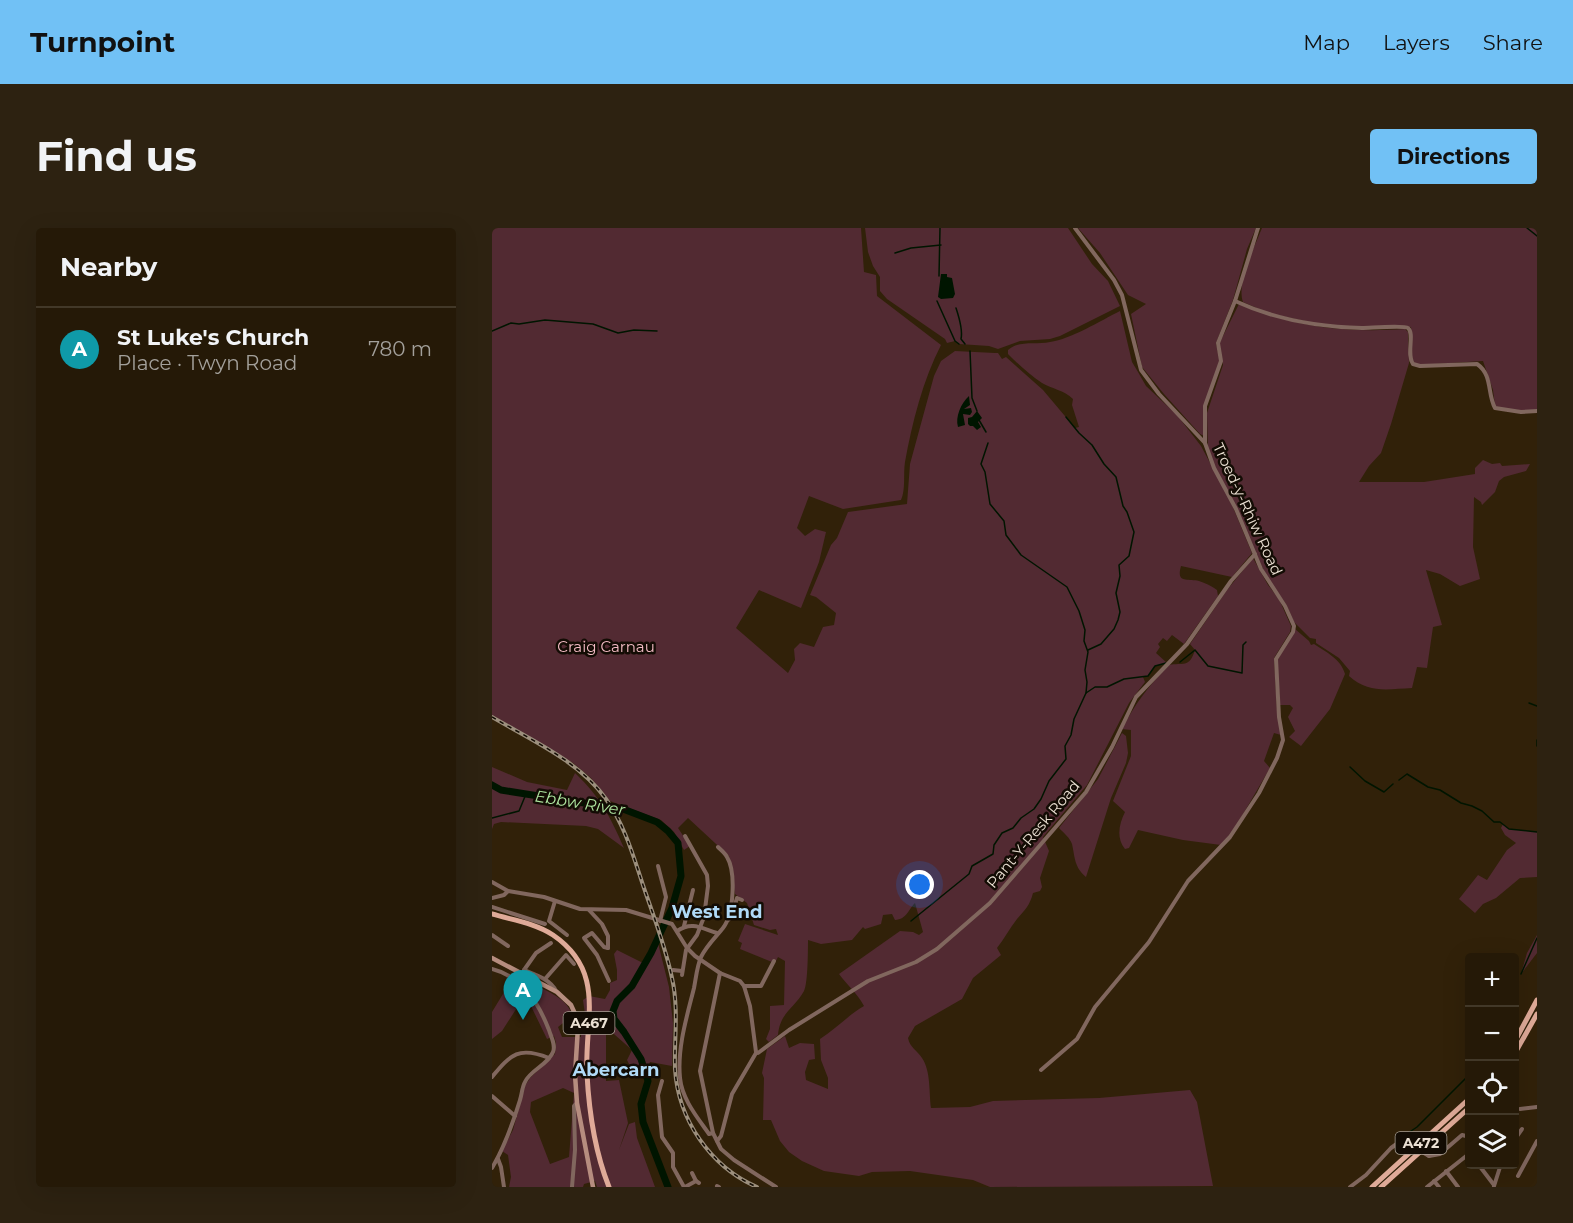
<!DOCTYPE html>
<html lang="en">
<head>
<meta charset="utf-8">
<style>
  :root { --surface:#251907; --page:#2d2211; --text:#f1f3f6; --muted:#a3a09b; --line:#423828; --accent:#71c1f5 }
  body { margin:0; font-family:Montserrat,sans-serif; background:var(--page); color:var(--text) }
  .controls { position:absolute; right:18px; bottom:18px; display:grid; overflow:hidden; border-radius:6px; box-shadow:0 6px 24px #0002 }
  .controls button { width:54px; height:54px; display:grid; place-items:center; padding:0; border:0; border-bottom:2px solid var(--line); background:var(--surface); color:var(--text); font:30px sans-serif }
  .you { position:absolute; left:428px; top:657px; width:21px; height:21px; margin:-15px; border:4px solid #fff; border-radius:50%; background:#1a73e8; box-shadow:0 0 0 9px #1a73e833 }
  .badge { display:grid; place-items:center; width:39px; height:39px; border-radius:50%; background:var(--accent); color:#fff; font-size:20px; font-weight:700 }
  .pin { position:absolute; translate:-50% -50px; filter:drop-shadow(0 2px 3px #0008) }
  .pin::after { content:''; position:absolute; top:32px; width:21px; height:18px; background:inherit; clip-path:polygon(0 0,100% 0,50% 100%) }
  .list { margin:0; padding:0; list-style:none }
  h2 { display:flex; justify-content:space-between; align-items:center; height:78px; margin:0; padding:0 24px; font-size:26px }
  h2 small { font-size:20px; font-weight:400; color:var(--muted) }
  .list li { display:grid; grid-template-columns:39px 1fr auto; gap:18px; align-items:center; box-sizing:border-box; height:84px; padding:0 24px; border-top:2px solid var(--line) }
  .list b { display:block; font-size:22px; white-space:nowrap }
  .list p { margin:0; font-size:20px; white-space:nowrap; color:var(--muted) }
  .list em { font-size:20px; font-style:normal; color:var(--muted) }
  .icon { flex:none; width:33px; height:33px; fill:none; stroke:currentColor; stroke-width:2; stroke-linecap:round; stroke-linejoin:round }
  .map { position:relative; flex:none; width:1045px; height:959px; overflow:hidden; border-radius:6px }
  header { display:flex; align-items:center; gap:36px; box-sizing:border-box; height:84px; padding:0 30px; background:var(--accent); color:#111 }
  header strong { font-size:28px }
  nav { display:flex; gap:33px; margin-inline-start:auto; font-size:21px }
  .intro { display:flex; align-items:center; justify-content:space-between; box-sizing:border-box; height:144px; padding:0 36px }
  h1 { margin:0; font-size:42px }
  .button { padding:15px 27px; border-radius:6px; background:var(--accent); color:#111; font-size:21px; font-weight:700 }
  main { display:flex; gap:36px; padding:0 36px }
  aside { flex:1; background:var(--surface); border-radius:6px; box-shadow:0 6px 24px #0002 }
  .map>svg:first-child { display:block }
</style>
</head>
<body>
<header>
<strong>Turnpoint</strong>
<nav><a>Map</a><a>Layers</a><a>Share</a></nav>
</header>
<div class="intro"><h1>Find us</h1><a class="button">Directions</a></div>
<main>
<aside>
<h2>Nearby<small></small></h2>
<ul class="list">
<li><span class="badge" style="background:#0f9aa8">A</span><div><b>St Luke's Church</b><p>Place · Twyn Road</p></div><em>780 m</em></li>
</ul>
</aside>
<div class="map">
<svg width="1045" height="959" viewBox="0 0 1045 959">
  <rect width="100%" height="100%" fill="#312109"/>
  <g fill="#522a32" fill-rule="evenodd">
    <path d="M0,0H369L372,44L384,47L385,68L449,117C431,152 420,195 413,234C411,246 414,261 409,272L351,281L317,268L305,300L313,308L323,301L334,304L327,334L309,380L267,362L244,400L296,445L303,432L302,421L308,415L322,419L331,399L342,397L344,385L324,369L318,367L339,317L345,310L356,284L415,276L418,236L442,148L449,133L463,123L503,125H506L510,131L514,129L551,162L583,200L587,199L580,177L581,171C572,162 560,161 550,155C538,147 527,137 516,126V122C527,112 544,117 558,114C579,111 608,93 628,83L640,134L646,144L654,158L685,187L709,218L738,272L760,325L740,349L689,338C684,356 695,350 707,353C713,355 720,358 725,362L726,368L692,416L680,407L675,413L671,410L666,416L668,419L664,425L675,435L663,438L656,448L651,449L653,454L637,475L595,557L551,609L557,623L548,650L550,659L548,663L541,665C538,677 533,682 525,691C518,700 512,711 505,720L509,727L481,750L470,771L423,798L416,810C418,820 425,822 430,830C439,843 437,865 439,880L478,879L501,873L607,870L698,862L705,874L721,958L498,959L481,952L418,943L380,944L367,948L332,943L310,933L297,924L288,913L279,892H271L272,850L270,845L275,821L293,808L297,820L308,815L322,816L323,831L317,832L313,844L314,852L336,861V850L329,832L328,811C344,801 355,788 372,778C365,765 355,757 347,746L408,703L421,704L427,707L431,704L423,675C416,682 415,691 403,692L400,686L391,687L389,696L373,701L371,699L360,712L329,716L316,712C316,722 316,755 312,763C303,780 288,784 286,807L277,814L274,811L278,801V778L292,777L293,733L286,729L284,733L281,732L280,734L248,721L250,715L246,713L253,696L286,707L284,701L278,702L262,697L255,675L243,666L237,628L196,590L186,600L198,618L192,622L182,604L169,592L118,573L99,550L81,535L0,487Z"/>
    <path d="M373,0H576L600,36L616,53L628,78L568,108L558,111L528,113L506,121L497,118L467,116L463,113L455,115L453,111L395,71L388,63V49L381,38L376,24Z"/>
    <path d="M586,0H764L755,21L741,72L724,115L728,134L711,180L712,208L708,206L672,166L650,139L639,86L654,76L636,67L608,25Z"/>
    <path d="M770,0H1045V181L1036,183L1006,180L1003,178L1001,162L991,133L927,137L921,135L920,132L919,99L836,98L776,85L751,74C744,55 763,18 770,0Z"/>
    <path d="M747,76C803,99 852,105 913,101L916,104L917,135L899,196L889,225L877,238L867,254H932L983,246V240L991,232L1000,236L1008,235L1010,238L1038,236L1034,243L1012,249L1007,253L1003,264L990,277L989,274L982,269L981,319L988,351L968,358L948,346L934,342L950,397L941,399L935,440L925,439L920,460C896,461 877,466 857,448L858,443L847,430L824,415V411L818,410L802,394L794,376L776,351L716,225L715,185L731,137L727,116Z"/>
    <path d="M761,330L776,357L787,371L799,398L798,404L782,430L785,482L789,507L782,505L772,533L778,540L740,605L729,617L691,612L646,602L637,620L633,621C624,610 627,596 633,584L621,573L639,528V502L630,501C643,476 657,457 677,437C691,434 697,441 703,422L698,416L735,362Z"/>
    <path d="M803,401L817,413L819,417L822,416C834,424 849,431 853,446L838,481L809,518L797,509L803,503L796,489L801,480L798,477H788L785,433Z"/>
    <path d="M630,505L634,508L636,525L634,535L619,570L594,649C582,639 583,629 580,616C578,610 572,605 567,600L606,551Z"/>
    <path d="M0,539L35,554L75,562L83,545C108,569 118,588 132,620L106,601L94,598L9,594L2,596L0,601Z"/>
    <path d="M1011,596L1017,601L1045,604V649L1028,650L1004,670L991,676L983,685L967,671L986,647L995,652L1015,622L1024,615L1013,607L1009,600Z"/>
    <path d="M1045,707V725L1029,746L1035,725Z"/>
    <path d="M166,715L177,759L181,795L180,838L158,834L155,841L138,838L135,832L140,822L114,799V853L127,852L136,895L127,922L137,896L143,894L145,910L163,959H105L103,953L92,956L91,959H17L19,949L16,927L10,923L21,902L33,858L38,850L63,826L64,815L62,808L55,811L37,774L30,772L10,803L0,811V784L17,756L14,749L38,761L43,757C61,766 75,771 82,790L75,792L66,799L70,809H89V790L93,786L91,772L97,768L113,771L118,762V755L125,752V742L122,726L125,722L151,735L156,736ZM71,860L82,865L77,929L58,936L38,884L39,874Z"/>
  </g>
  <g fill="#001500">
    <path d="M449,46H455V49L460,50L463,66L461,70L449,71L446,69Z"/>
    <path d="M477,168L478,177L472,181L479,180L480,184L478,187L471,186L473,197L466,199C463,189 469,175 477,168Z"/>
    <path d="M485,183L490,190L486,194L489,199L485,202L481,198H478L476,196V190L480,189Z"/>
  </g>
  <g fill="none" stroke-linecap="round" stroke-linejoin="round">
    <g stroke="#001500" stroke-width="1.5">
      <path d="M1035,0L1045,8"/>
      <path d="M403,25L419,20L449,17"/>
      <path d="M447,48L448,0"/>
      <path d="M445,73L463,113L467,116"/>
      <path d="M464,80C467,89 471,102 469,111L473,116"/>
      <path d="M0,103L19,95L27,96L53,92L101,96L126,105L142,102L165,103"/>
      <path d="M478,123L480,170L485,183"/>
      <path d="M574,189L587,205L600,217L612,236L624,249L631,278L635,284L642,304L637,328L627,337L628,348L624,365L628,384L626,392L622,401L609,416L596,422"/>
      <path d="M487,192L494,204"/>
      <path d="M688,434L703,422L716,438L750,445L751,417L754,414"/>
      <path d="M594,465L603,459H615L632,451L656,448L663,438L674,435"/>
      <path d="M1037,475L1045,478"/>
      <path d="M1045,512V518"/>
      <path d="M858,539L873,553L892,564L901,556"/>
      <path d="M907,552L915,546L936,559L948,562L969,575L980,578L990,583L1002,594H1008L1017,601L1045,604"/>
      <path d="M0,590L27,583L34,566"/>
      <path d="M419,693L477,646L480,638L501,626L502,617L510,605L521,600L529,590L542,581L549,571L557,553L574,531L573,518L579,507L582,491L594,465L595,454L593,442L596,424L592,413L593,402L587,383L575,359L529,327L514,307L512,293L498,276L493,244L489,236L496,215"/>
      <path d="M1029,746L1045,710"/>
      <path d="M1023,763V762"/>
      <path d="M904,913L925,899L978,846"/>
    </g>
    <path stroke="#001500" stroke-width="7" d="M0,557L9,562L34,566L131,581L165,594L176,603L186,615L189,648L180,680L159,725L140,758L125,773L121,783L122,791L132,804L149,831L156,853L149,876L151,894L176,959"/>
    <g stroke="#81675e" stroke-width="4">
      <path d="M743,73C784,92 826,99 870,100C878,100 912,97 916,100C923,106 914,126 921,136L928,138L985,136C1001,147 995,166 1003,180L1029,184L1045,183"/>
      <path d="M713,215V178L729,133L726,115L743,73L766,0"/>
      <path d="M166,638L174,669L168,693"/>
      <path d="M0,654L16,663L52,669L88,681L134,682L180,696L195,720L203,728L228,745L248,753L252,758L258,778L264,824"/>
      <path d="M0,670L12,667L16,663"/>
      <path d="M63,673L57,693L75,707"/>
      <path d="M0,679L53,696"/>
      <path d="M97,682L110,696L116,708V720"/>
      <path d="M236,692L239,689L245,670L250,672"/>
      <path d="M192,698L201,662"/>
      <path d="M185,703C200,693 209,700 225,705"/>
      <path d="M0,707L16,718"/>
      <path d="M116,720L112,719L100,705L92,710L105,727L117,753"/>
      <path d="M0,741C31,749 46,774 57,802C59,809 64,817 61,824C56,837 38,842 33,854C30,859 30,866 28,872C21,895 13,918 0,940"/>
      <path d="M32,742L44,725L59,715"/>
      <path d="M181,742L190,743"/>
      <path d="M228,745L208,843L221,905L229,921L242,932L284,959"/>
      <path d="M31,746L32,742C44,747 58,751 64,763"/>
      <path d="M190,747L194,722L205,707L212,689L216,658L215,647L193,608"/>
      <path d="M53,751L74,727L82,736"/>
      <path d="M252,758H269L282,733"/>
      <path d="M264,824L266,825L297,802L376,753L424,734L445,721L498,675L594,564L620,519L644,469L695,416L739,353L763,326"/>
      <path d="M549,842L585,811L603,779L657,714L696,653L738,609L767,565L785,530L791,512L787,489L784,431L801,404L802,398L793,378L769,341L744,281L722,240L713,215L667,166L649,142L630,67L622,52L583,0"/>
      <path d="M0,849C19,826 27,818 57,830"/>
      <path d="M170,853L166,867L170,909L181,925V939L192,959"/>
      <path d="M0,868L23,888"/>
      <path d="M1028,881L1045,879"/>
      <path d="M221,905L217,906C205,889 190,871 188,850C185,820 195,788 202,760C204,750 205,738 209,729C215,717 224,709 231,700C242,686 244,644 235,629C233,625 229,622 226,619"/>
      <path d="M1023,911L1030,901"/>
      <path d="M225,913L229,908L240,866L264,825"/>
      <path d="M937,928L948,926L970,907L978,909"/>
      <path d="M6,931L9,939L12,959"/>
      <path d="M986,936L1002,957"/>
      <path d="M954,943L966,959"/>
      <path d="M200,945L204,953"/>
      <path d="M1026,948L1045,913"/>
      <path d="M942,953L947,959"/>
      <path d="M225,958L227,959"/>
      <path d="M1002,958L1009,936"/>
      <path d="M80,959L83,922L82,878L85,875"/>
      <path d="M193,959L204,953L207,955"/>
      <path d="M858,959L874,947L899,920L906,915L917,916"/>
      <path d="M935,959L978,925"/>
    </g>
    <path stroke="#b68d7f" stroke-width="4.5" d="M0,730L65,764L79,777L84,788L86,799L83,847L85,875L101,959"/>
    <g stroke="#dfaa98" stroke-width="5">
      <path d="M0,686C20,692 43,695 61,707C115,744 92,793 95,846C97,884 103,924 117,959"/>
      <path d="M1023,813L1045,772"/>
      <path d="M1023,825L1045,786"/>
      <path d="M880,959L978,870"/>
      <path d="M889,959L978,879"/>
    </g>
    <g stroke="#9c8f7d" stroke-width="4">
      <path id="rail" d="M0,489C39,512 87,533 114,571C134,599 142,631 153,663C163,692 174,721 180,750C187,781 182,811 183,841C186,892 219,939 265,959"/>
    </g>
    <use href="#rail" stroke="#130c04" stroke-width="1.5" stroke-dasharray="4.5" stroke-linecap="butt"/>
    <path stroke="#81675e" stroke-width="4" d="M917,916L937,928"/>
  </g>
  <g text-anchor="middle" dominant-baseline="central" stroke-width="5" stroke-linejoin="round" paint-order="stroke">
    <g fill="#130c04" stroke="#aaa095" stroke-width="1.5">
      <rect x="71.5" y="784" width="51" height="22" rx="4.5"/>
      <rect x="903.5" y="904" width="51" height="22" rx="4.5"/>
    </g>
    <g font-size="14" font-weight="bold" fill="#ebe0d3">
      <text x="97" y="795">A467</text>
      <text x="929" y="915">A472</text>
    </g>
    <g font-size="15" fill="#ebe0d3" stroke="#130c04">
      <text transform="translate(756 281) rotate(65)">Troed-y-Rhiw Road</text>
      <text transform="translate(541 606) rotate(-50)">Pant-Y-Resk Road</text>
    </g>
    <g font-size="15" fill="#f4bcc5" stroke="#130c04">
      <text x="114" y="418">Craig Carnau</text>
    </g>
    <g font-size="16" font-style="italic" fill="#afe7a1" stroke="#130c04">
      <text transform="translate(88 575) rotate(9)">Ebbw River</text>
    </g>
    <g font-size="18" font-weight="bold" fill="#b0daf7" stroke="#130c04">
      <text x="225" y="684">West End</text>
      <text x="124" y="842">Abercarn</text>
    </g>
  </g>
</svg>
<div class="controls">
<button>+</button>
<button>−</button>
<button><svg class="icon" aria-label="locate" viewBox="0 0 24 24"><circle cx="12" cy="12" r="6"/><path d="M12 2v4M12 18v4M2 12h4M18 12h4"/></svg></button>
<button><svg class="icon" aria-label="layers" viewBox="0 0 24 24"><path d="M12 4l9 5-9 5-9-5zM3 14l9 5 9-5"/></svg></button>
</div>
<div class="you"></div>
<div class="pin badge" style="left:31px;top:792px;background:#0f9aa8">A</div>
</div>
</main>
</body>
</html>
